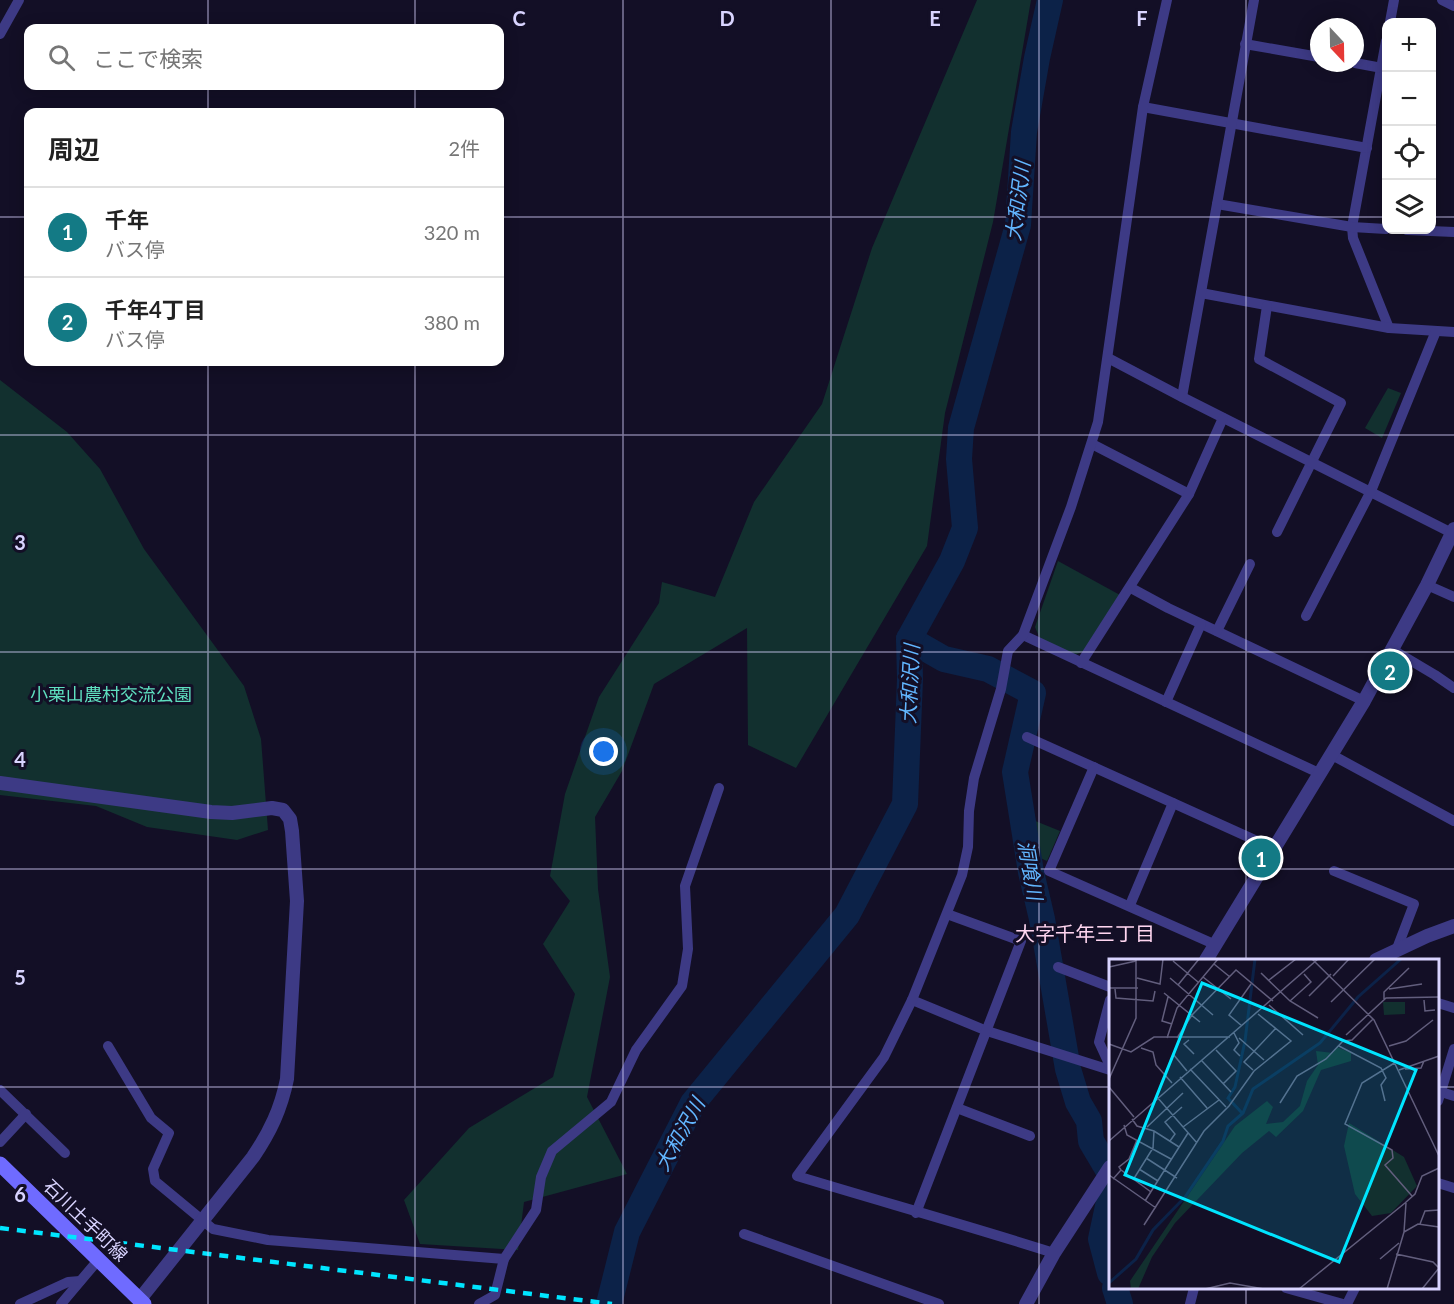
<!DOCTYPE html>
<html lang="ja">
<head>
<meta charset="utf-8">
<style>
  :root { --surface:#fff; --page:#f2f2f2; --text:#222; --muted:#767676; --line:#e0e0e0; --accent:#137a85 }
  body { margin:0; font-family:Lato,"Noto Sans JP",sans-serif; background:var(--page); color:var(--text) }
  .controls { position:absolute; right:18px; top:18px; display:grid; overflow:hidden; border-radius:12px; box-shadow:0 3px 15px #0003 }
  .controls button { width:54px; height:54px; display:grid; place-items:center; padding:0; border:0; border-bottom:2px solid var(--line); background:var(--surface); color:var(--text); font:30px sans-serif }
  .compass { position:absolute; left:1310px; top:18px; width:54px; height:54px; border-radius:50%; background:var(--surface); box-shadow:0 3px 15px #0003; rotate:158deg }
  .you { position:absolute; left:604px; top:752px; width:21px; height:21px; margin:-15px; border:4px solid #fff; border-radius:50%; background:#1a73e8; box-shadow:0 0 0 9px #1a73e833 }
  .badge { display:grid; place-items:center; width:39px; height:39px; border-radius:50%; background:var(--accent); color:#fff; font-size:20px; font-weight:700 }
  .pin { position:absolute; translate:-50% -50%; border:3px solid #fff; box-shadow:0 2px 6px #0006 }
  .list { margin:0; padding:0; list-style:none }
  h2 { display:flex; justify-content:space-between; align-items:center; height:78px; margin:0; padding:0 24px; font-size:26px }
  h2 small { font-size:20px; font-weight:400; color:var(--muted) }
  .list li { display:grid; grid-template-columns:39px 1fr auto; gap:18px; align-items:center; box-sizing:border-box; height:90px; padding:0 24px; border-top:2px solid var(--line) }
  .list b { display:block; font-size:22px; white-space:nowrap }
  .list p { margin:0; font-size:20px; white-space:nowrap; color:var(--muted) }
  .list em { font-size:20px; font-style:normal; color:var(--muted) }
  .icon { flex:none; width:33px; height:33px; fill:none; stroke:currentColor; stroke-width:2; stroke-linecap:round; stroke-linejoin:round }
  .map { position:relative; flex:none; width:1454px; height:1304px; overflow:hidden }
  .search { position:absolute; background:var(--surface); box-shadow:0 3px 15px #0003; left:24px; top:24px; width:480px; height:66px; display:flex; align-items:center; gap:15px; box-sizing:border-box; padding:0 21px; border-radius:12px; color:var(--muted); font-size:22px }
  .panel { position:absolute; background:var(--surface); box-shadow:0 3px 15px #0003; left:24px; top:108px; width:480px; height:258px; border-radius:12px }
  .map>svg:first-child { display:block }
</style>
</head>
<body>
<div class="map">
<svg width="1454" height="1304" viewBox="0 0 1454 1304">
  <rect width="100%" height="100%" fill="#130f26"/>
  <g fill="#12302f">
    <path d="M977,0H1031L993,222L945,413L927,546L796,768L748,745L747,628L654,684L622,771L595,817L598,889L610,977L587,1097L627,1174L524,1202L518,1250L420,1244L404,1200L469,1128L553,1077L575,994L543,944L570,901L550,876L565,794L599,697L659,603L662,582L715,597L754,502L822,404L872,248Z"/>
    <path d="M0,380L67,432L100,469L144,549L244,686L261,739L268,830L237,840L147,827L96,806L0,795Z"/>
    <path d="M1388,388L1401,393L1382,438L1365,428Z"/>
    <path d="M1058,561L1120,595L1084,651L1075,655L1040,639L1035,627Z"/>
    <path d="M1028,818L1060,831L1047,861L1031,854Z"/>
  </g>
  <g fill="none" stroke-linecap="round" stroke-linejoin="round">
    <g stroke="#0c2248" stroke-width="26">
      <path d="M909,639L944,659L988,669L1033,693L1015,772L1031,872L1042,919L1068,1069L1078,1102L1089,1121L1091,1141L1110,1173"/>
      <path d="M1110,1197L1101,1239L1110,1273"/>
      <path d="M1115,1288L1120,1304"/>
      <path d="M609,1304L627,1232L693,1103L847,915L905,804L910,679L909,639L952,561L965,528L959,459L961,428L1018,225L1024,132L1037,58L1050,0"/>
    </g>
    <g stroke="#3d3a85" stroke-width="10">
      <path d="M1442,0L1454,6"/>
      <path d="M1390,22L1394,0"/>
      <path d="M0,34L19,0"/>
      <path d="M1386,41L1352,227L1353,238L1389,328"/>
      <path d="M1245,44L1319,57"/>
      <path d="M1355,63L1382,68"/>
      <path d="M1143,107L1367,148"/>
      <path d="M1217,204L1352,227L1386,229"/>
      <path d="M1407,230L1454,232"/>
      <path d="M1201,293L1389,328L1454,332"/>
      <path d="M1267,306L1259,359L1341,403L1277,532"/>
      <path d="M1108,358L1182,397L1452,533"/>
      <path d="M1182,397L1254,0"/>
      <path d="M1092,444L1189,494"/>
      <path d="M1427,585L1454,597"/>
      <path d="M1131,588L1168,608L1364,701"/>
      <path d="M1306,616L1371,491L1436,331"/>
      <path d="M1217,631L1250,564"/>
      <path d="M1023,635L1321,774"/>
      <path d="M1393,650L1435,675L1454,688"/>
      <path d="M1081,663L1189,494L1223,418"/>
      <path d="M1166,702L1201,624"/>
      <path d="M1027,737L1275,849"/>
      <path d="M1332,755L1454,821"/>
      <path d="M1094,767L1049,871L1216,945"/>
      <path d="M1334,871L1414,904L1396,951"/>
      <path d="M1130,905L1173,803"/>
      <path d="M1058,967L1110,987"/>
      <path d="M912,1000L987,1031L1110,1070"/>
      <path d="M1110,1000L1099,1042L1110,1066"/>
      <path d="M1438,1003L1454,1008"/>
      <path d="M108,1046L151,1118L169,1133L153,1169L155,1181L213,1229L268,1240L504,1259"/>
      <path d="M0,1090L65,1153"/>
      <path d="M1438,1091L1454,1096"/>
      <path d="M1438,1101L1454,1049"/>
      <path d="M957,1108L1030,1136"/>
      <path d="M0,1142L26,1114"/>
      <path d="M1438,1183L1454,1188"/>
      <path d="M916,1213L1021,941L947,914"/>
      <path d="M744,1234L939,1304"/>
      <path d="M1054,1253C969,1226 883,1202 797,1176L884,1057L912,1000L962,875L968,847L969,811L974,778L1001,689L1008,651L1023,635L1071,507L1098,422L1143,107L1167,0"/>
      <path d="M1286,1288L1343,1304"/>
      <path d="M20,1304L68,1282L80,1281"/>
      <path d="M61,1304L99,1259"/>
      <path d="M479,1304L495,1295L504,1259L536,1210L541,1177L552,1151L611,1102L636,1050L682,986L688,949L685,886L719,788"/>
      <path d="M1190,1304L1194,1288"/>
      <path d="M1347,1304L1355,1288"/>
    </g>
    <g stroke="#3d3a85" stroke-width="14">
      <path d="M0,783L211,812L232,813L272,808L283,810L290,819L292,831L297,901L287,1079C281,1109 270,1132 253,1157L140,1299"/>
      <path d="M1206,960L1364,701L1427,585L1454,529"/>
      <path d="M1376,960L1427,936L1454,926"/>
      <path d="M1026,1304L1054,1253L1110,1167"/>
    </g>
    <path stroke="#6f6bff" stroke-width="15" d="M0,1164L144,1304"/>
    <path stroke="#00e5ff" stroke-width="4.5" stroke-dasharray="9 8" stroke-linecap="butt" d="M0,1228L612,1304"/>
  </g>
  <path fill="none" stroke="#d9d4ff" stroke-width="1.5" stroke-opacity="0.55" d="M208,0V28M415,0V28M623,0V1304M831,0V1304M1039,0V1304M1246,0V960M208,86V112M415,86V112M0,217H28M500,217H1386M1432,217H1454M208,362V1304M415,362V1304M0,435H1454M0,652H1454M0,869H1454M0,1087H1110M1438,1087H1454M1246,1288V1304"/>
  <g text-anchor="middle" dominant-baseline="central" stroke-width="6" stroke-linejoin="round" paint-order="stroke">
    <g font-size="18" fill="#5fe0c0" stroke="#130f26">
      <text x="111" y="694">小栗山農村交流公園</text>
    </g>
    <g font-size="18" fill="#d9d4ff" stroke="#130f26">
      <text transform="translate(86 1220) rotate(44)">石川土手町線</text>
    </g>
    <g font-size="20" font-style="italic" fill="#62b6ff" stroke="#130f26">
      <text transform="translate(1017 201) rotate(-83)">大和沢川</text>
      <text transform="translate(909 684) rotate(-87)">大和沢川</text>
      <text transform="translate(1031 870) rotate(80)">洞喰川</text>
      <text transform="translate(679 1134) rotate(-61)">大和沢川</text>
    </g>
    <g font-size="20" fill="#ffd6f0" stroke="#130f26">
      <text x="1085" y="933">大字千年三丁目</text>
    </g>
  </g>
  <g transform="translate(1109 959)">
    <rect width="330" height="330" fill="#130f26"/>
    <path d="M274,43H296V55L275,56ZM228,88L242,94V102L212,111L194,152L167,178L160,172L133,194L66,264L43,298L29,330H22L21,322L126,167L158,142L164,148L157,165L174,163L191,147L198,122L209,106L207,92L224,94ZM240,164L295,198L308,227L282,254L263,257L246,235L235,187Z" fill="#12302f"/>
    <path fill="none" stroke="#0c2248" stroke-width="3" d="M133,154L119,139L126,128L136,82L146,0M0,324L27,300L44,271L76,238L114,182L119,167L134,154L144,130L211,84L249,38L292,0"/>
    <path fill="none" stroke="#625e7d" stroke-width="1.5" d="M203,0L265,61L330,197M64,2L89,23M105,5L121,18M0,8L27,2M152,14L181,42L209,59M224,17L240,0M94,18L122,40M28,19L51,25L54,0M61,19L104,56M160,21L187,0M69,26L90,0M0,29H29M6,30L7,39L44,42L46,32M280,30L313,25M55,34L91,63M200,37L222,15M59,38L53,62L63,65M275,40V33L300,9M315,41L316,52L326,51M181,42L202,23L195,15M222,43L266,0M160,46L194,76M133,67L120,56L142,25M125,74L130,84L125,91L131,97M237,76L277,39L330,38M58,79L68,49L109,0M68,79L83,56L127,11L164,42M130,79L155,101M80,81L75,85L85,95M0,85L22,93L45,78H121M230,87L272,109L277,119L272,126L276,142M280,87L297,82L324,61M32,89L44,93L47,106L63,124M107,91L127,112L114,125M64,95L78,112M93,102L122,133M287,103L253,124L236,165L283,191L284,199L276,206L303,237M81,110L117,148M296,110L312,109L315,102M144,111L135,103L167,69M290,111L330,97M71,118L98,149M0,120L27,59V0M0,128L25,158M48,138L88,184M171,144L188,117L217,100L234,82L243,81L264,60M23,160L28,167L45,172L70,188M15,166L18,176L62,200M38,168L74,134M74,168L110,141M0,182L209,0M61,182L66,175L56,163L73,148M37,199L68,219M30,210L49,222M12,211L10,208L20,200L28,181M0,216L47,249M4,220L12,211L42,233M24,221L44,189L45,172M36,242L79,174M311,265L316,252L330,251M35,266L95,172L120,147L145,112L182,82L149,55M295,273L309,265L330,268M287,295L324,303L330,309M271,300L290,284M96,330L121,324L155,330M190,330L296,244L306,235L313,217L330,209M278,330L295,273L297,244M313,330L330,309"/>
    <path fill="#00e5ff" fill-opacity="0.15" stroke="#00e5ff" stroke-width="3" d="M93,24L307,111L230,303L16,216Z"/>
    <rect width="330" height="330" fill="none" stroke="#d9d4ff" stroke-width="3"/>
  </g>
  <g font-size="20" text-anchor="middle" font-weight="bold" fill="#d9d4ff" stroke="#130f26" stroke-width="6" stroke-linejoin="round" paint-order="stroke">
    <text x="519" y="26">C</text>
    <text x="727" y="26">D</text>
    <text x="935" y="26">E</text>
    <text x="1142" y="26">F</text>
    <text x="20" y="550">3</text>
    <text x="20" y="767">4</text>
    <text x="20" y="985">5</text>
    <text x="20" y="1202">6</text>
  </g>
</svg>
<div class="controls">
<button>+</button>
<button>−</button>
<button><svg class="icon" aria-label="locate" viewBox="0 0 24 24"><circle cx="12" cy="12" r="6"/><path d="M12 2v4M12 18v4M2 12h4M18 12h4"/></svg></button>
<button><svg class="icon" aria-label="layers" viewBox="0 0 24 24"><path d="M12 4l9 5-9 5-9-5zM3 14l9 5 9-5"/></svg></button>
</div>
<svg class="compass" viewBox="-18 -18 36 36"><path d="M0-13l5 13h-10z" fill="#e53935"/><path d="M0 13l5-13h-10z" fill="#767676"/></svg>
<div class="you"></div>
<div class="pin badge" style="left:1261px;top:858px">1</div>
<div class="pin badge" style="left:1390px;top:671px">2</div>
<div class="search"><svg class="icon" aria-label="search" viewBox="0 0 24 24"><circle cx="10" cy="10" r="6"/><path d="M15 15l6 6"/></svg>ここで検索</div>
<section class="panel">
<h2>周辺<small>2件</small></h2>
<ul class="list">
<li><span class="badge">1</span><div><b>千年</b><p>バス停</p></div><em>320 m</em></li>
<li><span class="badge">2</span><div><b>千年4丁目</b><p>バス停</p></div><em>380 m</em></li>
</ul>
</section>
</div>
</body>
</html>
